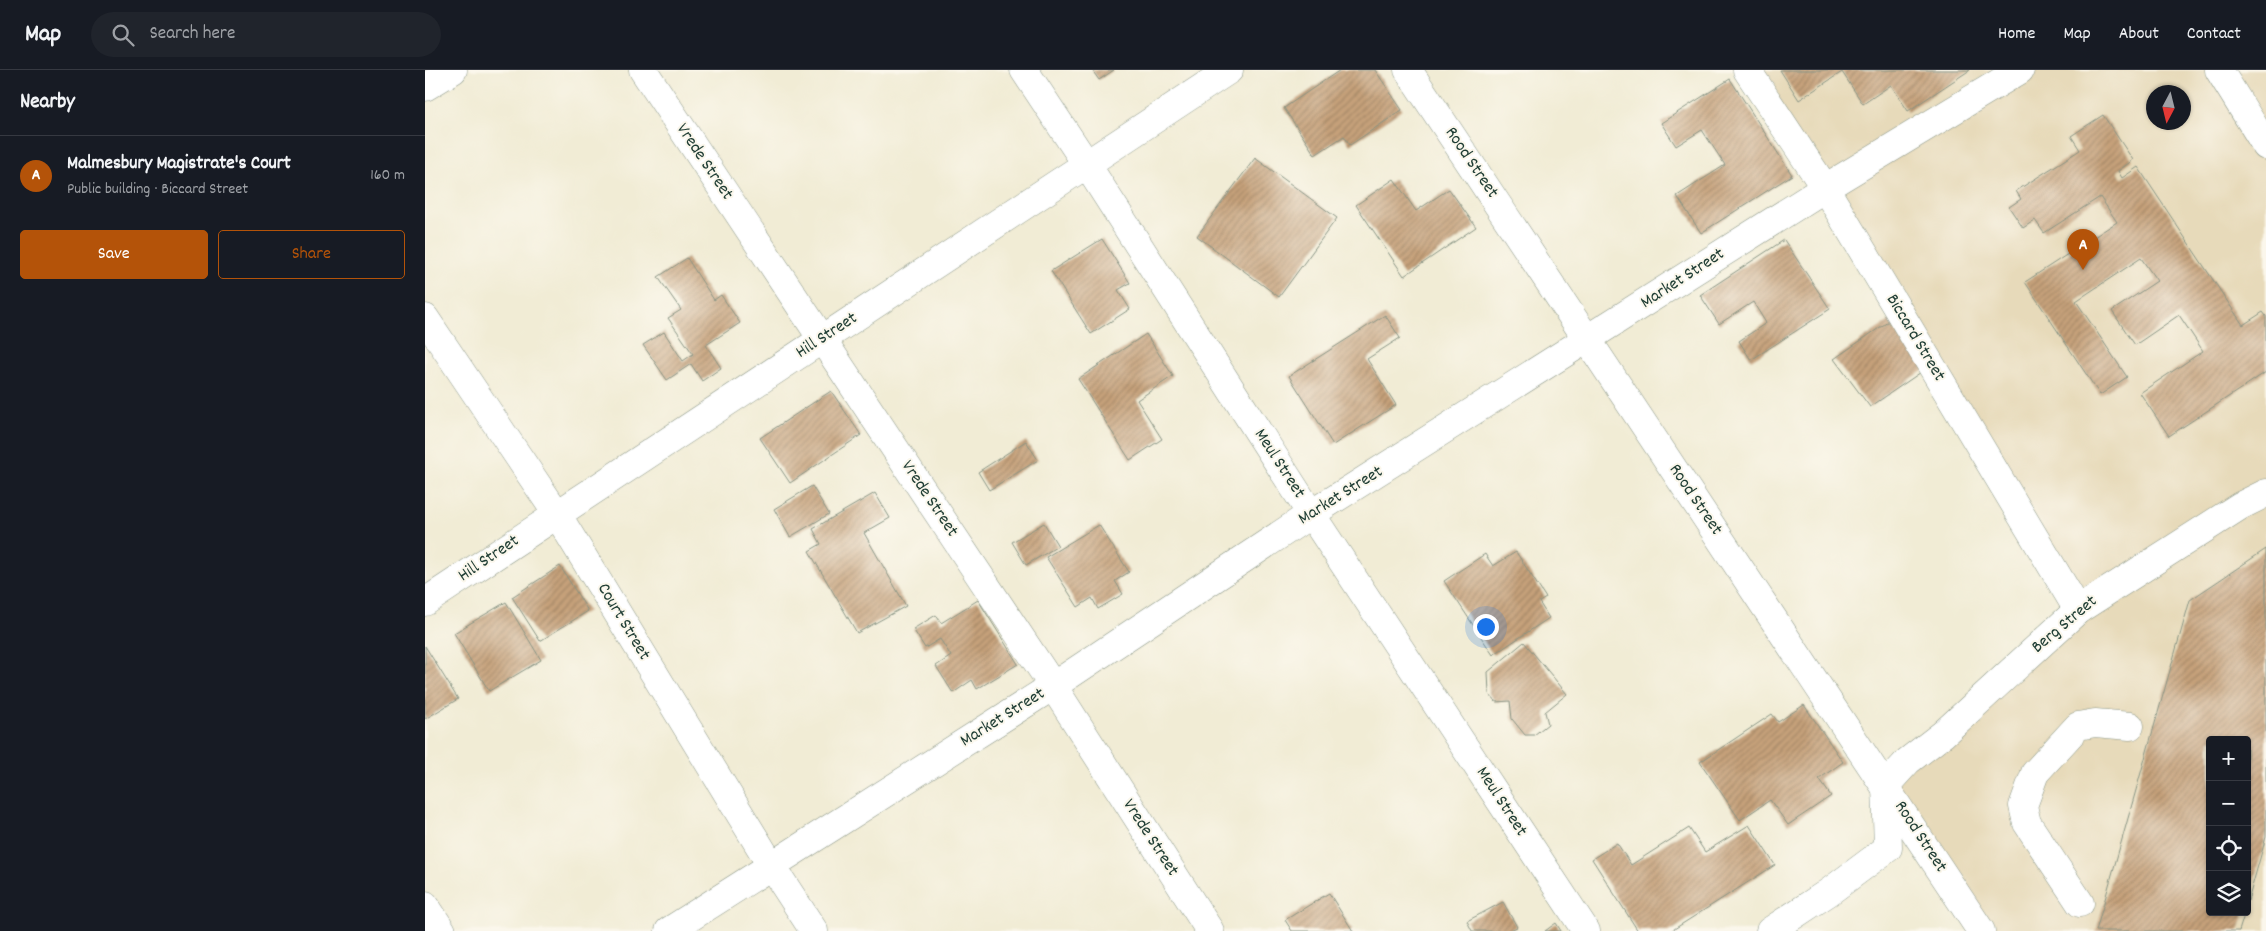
<!DOCTYPE html>
<html lang="en">
<head>
<meta charset="utf-8">
<style>
  :root { --surface:#171b24; --page:#20242c; --text:#f1f3f6; --muted:#9ea1a6; --line:#363941; --accent:#b45309 }
  body { margin:0; font-family:Dekko,sans-serif; background:var(--page); color:var(--text) }
  .controls { position:absolute; right:15px; bottom:15px; display:grid; overflow:hidden; border-radius:5px; box-shadow:0 1px 4px #0004 }
  .controls button { width:45px; height:45px; display:grid; place-items:center; padding:0; border:0; border-bottom:1px solid var(--line); background:var(--surface); color:var(--text); font:25px sans-serif }
  .compass { position:absolute; left:1721px; top:15px; width:45px; height:45px; border-radius:50%; background:var(--surface); box-shadow:0 1px 4px #0004; rotate:187deg }
  .you { position:absolute; left:1060px; top:556px; width:18px; height:18px; margin:-12px; border:4px solid #fff; border-radius:50%; background:#1a73e8; box-shadow:0 0 0 8px #1a73e833 }
  .badge { display:grid; place-items:center; width:32px; height:32px; border-radius:50%; background:var(--accent); color:#fff; font-size:16px; font-weight:700 }
  .pin { position:absolute; translate:-50% -41px; filter:drop-shadow(0 1px 2px #0008) }
  .pin::after { content:''; position:absolute; top:26px; width:18px; height:15px; background:inherit; clip-path:polygon(0 0,100% 0,50% 100%) }
  .list { margin:0; padding:0; list-style:none }
  h2 { display:flex; justify-content:space-between; align-items:center; height:65px; margin:0; padding:0 20px; font-size:21px }
  h2 small { font-size:16px; font-weight:400; color:var(--muted) }
  .list li { display:grid; grid-template-columns:32px 1fr auto; gap:15px; align-items:center; box-sizing:border-box; height:80px; padding:0 20px; border-top:1px solid var(--line) }
  .list b { display:block; font-size:19px; white-space:nowrap }
  .list p { margin:0; font-size:16px; white-space:nowrap; color:var(--muted) }
  .list em { font-size:16px; font-style:normal; color:var(--muted) }
  .actions { display:flex; gap:10px; padding:15px 20px }
  .actions a { flex:1; padding:11px 0; border:1px solid var(--accent); border-radius:5px; text-align:center; font-size:18px; color:var(--accent) }
  .actions .main { background:var(--accent); color:#fff }
  .icon { flex:none; width:28px; height:28px; fill:none; stroke:currentColor; stroke-width:2; stroke-linecap:round; stroke-linejoin:round }
  .map { position:relative; flex:none; width:1841px; height:861px; overflow:hidden }
  header { display:flex; align-items:center; gap:30px; box-sizing:border-box; height:70px; padding:0 25px; background:var(--surface); border-bottom:1px solid var(--line) }
  header strong { font-size:24px }
  nav { display:flex; gap:28px; margin-inline-start:auto; font-size:18px }
  .search { width:350px; height:45px; background:var(--page); display:flex; align-items:center; gap:12px; box-sizing:border-box; padding:0 18px; border-radius:28px; color:var(--muted); font-size:19px }
  main { display:flex }
  aside { flex:1; background:var(--surface) }
  .map>svg:first-child { display:block }
</style>
</head>
<body>
<header>
<strong>Map</strong>
<div class="search"><svg class="icon" aria-label="search" viewBox="0 0 24 24"><circle cx="10" cy="10" r="6"/><path d="M15 15l6 6"/></svg>Search here</div>
<nav><a>Home</a><a>Map</a><a>About</a><a>Contact</a></nav>
</header>
<main>
<aside>
<h2>Nearby<small></small></h2>
<ul class="list">
<li><span class="badge">A</span><div><b>Malmesbury Magistrate's Court</b><p>Public building · Biccard Street</p></div><em>160 m</em></li>
</ul>
<div class="actions"><a class="main">Save</a><a>Share</a></div>
</aside>
<div class="map">
<svg width="1841" height="861" viewBox="0 0 1841 861">
  <defs>
    <pattern id="building-hatch" width="6" height="6" patternUnits="userSpaceOnUse" patternTransform="scale(1.25)"><rect width="6" height="6" fill="#c6a17a"/><path d="M-1 1l2-2M0 6l6-6M5 7l2-2" fill="none" stroke="#a08465"/></pattern>
  </defs>
  <rect width="100%" height="100%" fill="#fbf7ec"/>
  <filter id="ink" filterUnits="userSpaceOnUse"><feTurbulence type="fractalNoise" baseFrequency=".02" numOctaves="2"/><feDisplacementMap in="SourceGraphic" scale="10" xChannelSelector="R" yChannelSelector="G"/><feConvolveMatrix kernelMatrix="1 2 1 2 8 2 1 2 1" color-interpolation-filters="sRGB"/></filter>
  <filter id="wash" filterUnits="userSpaceOnUse"><feTurbulence type="fractalNoise" baseFrequency=".0096" numOctaves="4" result="noise"/><feDisplacementMap in="SourceGraphic" scale="20" xChannelSelector="R" yChannelSelector="G"/><feGaussianBlur stdDeviation="1.12" result="paint"/><feColorMatrix in="noise" values="0 0 0 0 0 0 0 0 0 0 0 0 0 0 0 0 0 1.4 0 .05"/><feComposite in="paint" operator="in"/></filter>
  <g filter="url(#wash)">
    <rect width="100%" height="100%" fill="#f1ecd5"/>
    <path fill="#e7daba" fill-rule="evenodd" d="M1322,0H1841V861H1556L1461,715L1653,540ZM1728,22H1758V52H1728ZM1785,670H1822V842H1785Z"/>
    <g id="blocks">
      <g fill="url(#building-hatch)">
        <path d="M667,0H689L674,10Z"/>
        <path d="M915,0H950L977,40L925,75L919,66L890,85L859,38Z"/>
        <path d="M1355,0H1545L1483,41L1466,15L1438,34L1417,2L1374,30Z"/>
        <path d="M1305,9L1367,105L1276,163L1252,126L1300,95L1277,60L1251,76L1236,53Z"/>
        <path d="M1678,45L1708,90L1693,101L1697,108L1713,97L1818,255L1838,242L1841,246V302L1744,366L1715,323L1778,281L1754,245L1710,275L1687,241L1732,211L1716,188L1651,231L1702,307L1675,325L1600,212L1692,152L1675,127L1619,163L1610,150L1598,158L1584,137L1596,129L1591,121L1655,80L1646,66Z"/>
        <path d="M830,88L912,148L854,227L772,166Z"/>
        <path d="M969,109L991,141L1024,119L1051,157L979,206L931,135Z"/>
        <path d="M677,169L705,213L693,220L705,239L666,264L626,201Z"/>
        <path d="M1359,170L1405,239L1326,290L1314,271L1341,253L1328,232L1294,254L1275,225Z"/>
        <path d="M262,188L289,230L296,225L315,253L281,275L296,298L277,311L266,294L242,310L218,275L239,262L258,291L268,284L243,248L256,240L233,207Z"/>
        <path d="M960,245L975,268L942,289L971,335L908,375L864,306Z"/>
        <path d="M1470,247L1505,296L1445,337L1409,289Z"/>
        <path d="M721,264L748,306L712,330L737,369L705,390L653,309Z"/>
        <path d="M406,321L436,365L365,413L335,368Z"/>
        <path d="M601,371L613,390L564,420L553,402Z"/>
        <path d="M387,416L404,444L365,467L349,439Z"/>
        <path d="M450,423L465,448L439,463L481,536L432,563L384,481L396,474L388,459Z"/>
        <path d="M619,453L633,476L601,495L587,472Z"/>
        <path d="M674,455L704,502L690,511L698,524L673,539L667,528L653,537L621,487Z"/>
        <path d="M1841,479V767L1823,831L1822,670H1785V842H1820L1814,861H1671L1765,530Z"/>
        <path d="M1091,482L1121,528L1114,532L1124,548L1068,585L1019,511L1060,484L1068,496Z"/>
        <path d="M135,496L163,541L115,571L87,527Z"/>
        <path d="M553,530L593,594L552,619L547,610L528,623L511,596L526,586L515,569L500,578L488,559L511,545L516,553Z"/>
        <path d="M81,532L116,590L64,621L29,563Z"/>
        <path d="M1099,572L1142,624L1120,642L1123,654L1109,665H1100L1087,649L1085,631L1071,632L1064,624L1063,602Z"/>
        <path d="M0,576L33,629L0,649Z"/>
        <path d="M1379,635L1418,692L1394,709L1406,726L1363,755L1345,730L1315,750L1275,692L1347,644L1353,652Z"/>
        <path d="M1324,755L1350,795L1246,861H1213L1167,789L1192,773L1206,795L1264,758L1280,782Z"/>
        <path d="M904,823L928,861H867L860,850Z"/>
        <path d="M1078,832L1092,857L1083,861H1047L1042,851Z"/>
        <path d="M1131,853L1136,861H1120Z"/>
      </g>
    </g>
  </g>
  <g filter="url(#ink)">
    <use href="#blocks" fill-opacity="0" stroke="#889484" stroke-width="1"/>
    <g fill="none" stroke-linecap="round" stroke-linejoin="round">
      <g stroke="#889484" stroke-width="29">
        <g id="minor">
          <path d="M218,0L628,616L785,861"/>
          <path d="M599,0L662,95L886,444L1161,861"/>
          <path d="M983,0L1556,861"/>
          <path d="M1322,0L1400,118L1653,540"/>
          <path d="M0,17L28,0"/>
          <path d="M0,248L132,444L346,795L389,861"/>
          <path d="M0,532L804,0"/>
          <path d="M1461,715L1483,691L1518,664L1653,540L1815,436L1841,423"/>
          <path d="M1655,833L1602,753L1598,736L1610,703L1653,656L1670,653L1705,656"/>
          <path d="M0,835L17,861"/>
          <path d="M244,861L628,616L886,444L1400,118L1595,0"/>
          <path d="M1345,861L1404,822L1463,778L1461,715"/>
        </g>
      </g>
      <g stroke="#889484" stroke-width="29">
        <path id="major" d="M1794,0L1841,76"/>
      </g>
      <use href="#minor" stroke="#fff" stroke-width="28"/>
      <use href="#major" stroke="#fff" stroke-width="28"/>
    </g>
  </g>
  <g text-anchor="middle" dominant-baseline="central" stroke-width="4" stroke-linejoin="round" paint-order="stroke">
    <g font-size="18" fill="#1f3d34" stroke="#fbf7ec">
      <text transform="translate(279 92) rotate(56)">Vrede Street</text>
      <text transform="translate(1046 93) rotate(56)">Rood Street</text>
      <text transform="translate(1258 209) rotate(-33)">Market Street</text>
      <text transform="translate(402 266) rotate(-33)">Hill Street</text>
      <text transform="translate(1490 268) rotate(59)">Biccard Street</text>
      <text transform="translate(854 394) rotate(57)">Meul Street</text>
      <text transform="translate(916 426) rotate(-32)">Market Street</text>
      <text transform="translate(504 429) rotate(56)">Vrede Street</text>
      <text transform="translate(1270 430) rotate(56)">Rood Street</text>
      <text transform="translate(64 489) rotate(-34)">Hill Street</text>
      <text transform="translate(198 552) rotate(59)">Court Street</text>
      <text transform="translate(1640 555) rotate(-40)">Berg Street</text>
      <text transform="translate(578 648) rotate(-32)">Market Street</text>
      <text transform="translate(1076 732) rotate(57)">Meul Street</text>
      <text transform="translate(1495 767) rotate(57)">Rood Street</text>
      <text transform="translate(725 768) rotate(57)">Vrede Street</text>
    </g>
  </g>
</svg>
<div class="controls">
<button>+</button>
<button>−</button>
<button><svg class="icon" aria-label="locate" viewBox="0 0 24 24"><circle cx="12" cy="12" r="6"/><path d="M12 2v4M12 18v4M2 12h4M18 12h4"/></svg></button>
<button><svg class="icon" aria-label="layers" viewBox="0 0 24 24"><path d="M12 4l9 5-9 5-9-5zM3 14l9 5 9-5"/></svg></button>
</div>
<svg class="compass" viewBox="-18 -18 36 36"><path d="M0-13l5 13h-10z" fill="#e53935"/><path d="M0 13l5-13h-10z" fill="#9ea1a6"/></svg>
<div class="you"></div>
<div class="pin badge" style="left:1658px;top:200px">A</div>
</div>
</main>
</body>
</html>
